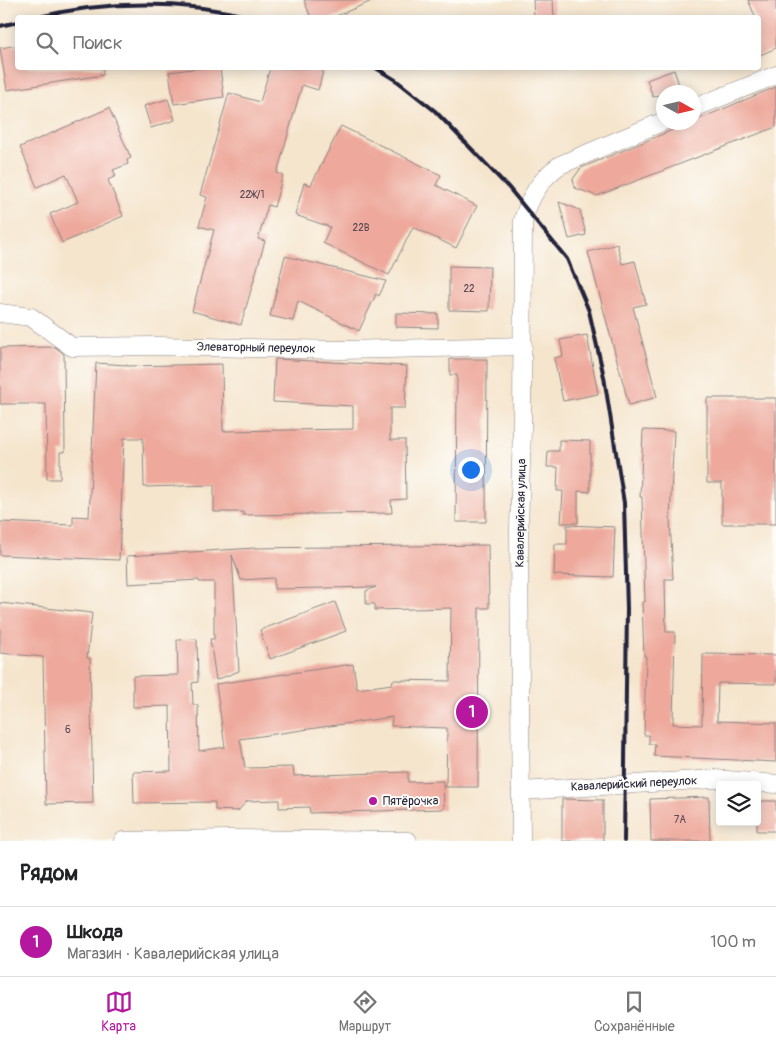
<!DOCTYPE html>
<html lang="ru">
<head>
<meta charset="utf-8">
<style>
  :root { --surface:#fff; --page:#f2f2f2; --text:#202124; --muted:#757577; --line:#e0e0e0; --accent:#b5179e }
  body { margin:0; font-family:Pangolin,sans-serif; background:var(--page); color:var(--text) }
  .controls { position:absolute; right:15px; bottom:15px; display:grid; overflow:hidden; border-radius:5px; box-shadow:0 2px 12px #0003 }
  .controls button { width:45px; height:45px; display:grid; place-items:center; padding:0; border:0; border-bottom:1px solid var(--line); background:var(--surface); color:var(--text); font:25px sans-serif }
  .compass { position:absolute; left:656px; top:85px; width:45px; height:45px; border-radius:50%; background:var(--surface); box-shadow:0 2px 12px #0003; rotate:98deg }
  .you { position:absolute; left:470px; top:469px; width:18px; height:18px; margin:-12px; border:4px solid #fff; border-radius:50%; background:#1a73e8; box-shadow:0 0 0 8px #1a73e833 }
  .badge { display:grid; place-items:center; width:32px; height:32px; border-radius:50%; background:var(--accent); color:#fff; font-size:16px; font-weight:700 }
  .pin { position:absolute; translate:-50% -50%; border:2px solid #fff; box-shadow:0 1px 5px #0006 }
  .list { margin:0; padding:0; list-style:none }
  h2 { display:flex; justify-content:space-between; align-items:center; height:65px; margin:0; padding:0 20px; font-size:21px }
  h2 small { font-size:16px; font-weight:400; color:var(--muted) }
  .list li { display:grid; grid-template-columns:32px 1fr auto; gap:15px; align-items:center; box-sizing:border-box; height:70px; padding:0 20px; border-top:1px solid var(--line) }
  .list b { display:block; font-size:19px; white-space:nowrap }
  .list p { margin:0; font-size:16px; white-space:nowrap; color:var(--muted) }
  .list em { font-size:16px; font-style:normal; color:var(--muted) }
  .icon { flex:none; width:28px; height:28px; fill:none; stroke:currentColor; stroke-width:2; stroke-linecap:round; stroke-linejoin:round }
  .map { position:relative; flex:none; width:776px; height:841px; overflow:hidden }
  .search { position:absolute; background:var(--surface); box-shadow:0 2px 12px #0003; left:15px; right:15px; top:15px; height:55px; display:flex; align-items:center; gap:12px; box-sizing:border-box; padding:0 18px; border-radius:5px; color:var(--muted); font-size:19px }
  .sheet { height:135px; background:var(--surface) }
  nav { display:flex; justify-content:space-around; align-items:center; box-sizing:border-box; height:70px; border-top:1px solid var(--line); background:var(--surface); font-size:14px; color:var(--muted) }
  nav a { display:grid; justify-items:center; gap:2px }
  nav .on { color:var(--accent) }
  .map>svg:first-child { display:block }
</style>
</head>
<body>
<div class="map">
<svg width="776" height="841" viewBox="0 0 776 841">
  <rect width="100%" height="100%" fill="#fdfcf7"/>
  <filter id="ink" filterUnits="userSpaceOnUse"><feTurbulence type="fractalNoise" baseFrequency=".02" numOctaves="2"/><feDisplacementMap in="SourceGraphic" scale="10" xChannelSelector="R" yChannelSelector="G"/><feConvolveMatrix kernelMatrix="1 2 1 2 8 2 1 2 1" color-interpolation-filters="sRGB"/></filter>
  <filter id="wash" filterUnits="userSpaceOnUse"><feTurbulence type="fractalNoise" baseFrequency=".0096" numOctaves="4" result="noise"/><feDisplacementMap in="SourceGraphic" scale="20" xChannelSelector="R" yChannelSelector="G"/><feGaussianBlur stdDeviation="1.12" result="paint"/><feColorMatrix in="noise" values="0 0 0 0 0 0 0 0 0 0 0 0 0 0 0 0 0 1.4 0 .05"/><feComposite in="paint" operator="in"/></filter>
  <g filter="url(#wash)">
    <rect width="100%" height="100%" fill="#f5e5cd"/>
    <g id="blocks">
      <g fill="#eea99c">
        <path d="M304,0H374L332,18H311Z"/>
        <path d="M533,0H553L554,18H534Z"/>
        <path d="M748,0H776V48L758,56V18H756Z"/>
        <path d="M18,45V68H103V75L7,90L0,48Z"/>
        <path d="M200,68H220L224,97L174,104L169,72Z"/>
        <path d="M270,68H324L318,90L302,85L277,173L283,175L274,207L268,205L258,239L265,241L241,325L192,311L214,230L199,226L207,197L200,195L229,93L260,102Z"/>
        <path d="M674,70L680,88L653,97L647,80Z"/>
        <path d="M776,87V127L597,196L575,188L573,179L581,168Z"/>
        <path d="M168,99L175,120L151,128L144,106Z"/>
        <path d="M109,108L131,158L127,160L128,164L113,170L116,176L108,180L123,216L62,243L50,214L78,202L66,174L37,187L20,147Z"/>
        <path d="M341,126L441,175L436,185L477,206L456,248L413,227L389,275L323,243L330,227L295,215L304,183L311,185Z"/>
        <path d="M559,202L580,210L586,235L569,239Z"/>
        <path d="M617,244L622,264L635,261L646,304L633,307L657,397L629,405L588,252Z"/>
        <path d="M285,256L386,281L379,296L376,294L359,331L298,301L293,321L270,316Z"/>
        <path d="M449,266L490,267L489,311L449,310Z"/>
        <path d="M396,313L438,314V328L396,327Z"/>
        <path d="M587,335L598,394L563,401L554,358L563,356L560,340Z"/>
        <path d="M55,347L64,354L65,452H60V479H47L46,404H0V348Z"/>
        <path d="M275,359L407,366L405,408H390V440H405L406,499L391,500L392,513L243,515V512H214V485L144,487L143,438H124L119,560L0,555V522L73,525V516L89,517L96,363L127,365V366L222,364L223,431L353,429V406L273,402Z"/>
        <path d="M450,359H487L486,522H456L457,375H450Z"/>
        <path d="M707,398H776V524H722V483H707Z"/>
        <path d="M643,430L674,431L670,519L673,579H665L666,632H675L673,724L702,725L703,654L776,655V684L718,683L717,721L776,723V762L654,756L655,744H649V735H644L646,656H644L642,602H645L642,497H640Z"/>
        <path d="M559,440L590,441V492L578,491V523H561L563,491H557L558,467H547L548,451H559Z"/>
        <path d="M567,525L615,527L613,577L554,575L555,544H567Z"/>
        <path d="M488,545L489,608H479L478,787H446L447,728L391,726L392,717L240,739L245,768L293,767L294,776L408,772V782L443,781L444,809L310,813L309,807L279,808V800L247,801L238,811L215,810V802L134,803L133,772L171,771L170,706L133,707V676L178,675L177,640L197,639L198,682L192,683L193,705H198L199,751L225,747L216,684L353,664L357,689L392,684L393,680L450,681L451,608L375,610V604H366V591L376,587L274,589V578L241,580L232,555L239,671L216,680L210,639H214V582H199V580L128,584L127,556L255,548Z"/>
        <path d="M335,602L346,631L270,659L260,630Z"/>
        <path d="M0,603L92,613L87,658H90L93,803L46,804L43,657L0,653Z"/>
        <path d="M709,797L710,841H651L650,799Z"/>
        <path d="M562,799L603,800V841H562Z"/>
        <rect x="757" y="801" width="19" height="30"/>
      </g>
    </g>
  </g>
  <g filter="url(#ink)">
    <use href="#blocks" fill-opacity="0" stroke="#8c8484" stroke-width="1"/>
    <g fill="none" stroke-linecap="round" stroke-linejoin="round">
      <g stroke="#8c8484" stroke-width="19">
        <g id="minor">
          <path d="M694,108L776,75"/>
          <path d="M0,313L31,317L72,347L156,346L340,350L523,346"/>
          <path d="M521,791L715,779L776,784"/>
          <path d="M123,841L230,839L408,841"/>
          <path d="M521,841L519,529L522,429L523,220C530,197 540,179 560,165L664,121"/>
        </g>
      </g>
      <use href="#minor" stroke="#fff" stroke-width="18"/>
      <g stroke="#22223b" stroke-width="4">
        <path d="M34,18C106,0 184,0 255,18"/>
        <path d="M0,26L18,22"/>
        <path d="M376,68L397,81L435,111L509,188L567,259L589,311L604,377L624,503L627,609L624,841"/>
      </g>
    </g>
  </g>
  <circle fill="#b5179e" stroke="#fdfcf7" stroke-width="2" cx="373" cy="801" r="5"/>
  <g text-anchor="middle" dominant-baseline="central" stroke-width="4" stroke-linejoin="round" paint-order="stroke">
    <g font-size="10" fill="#554453">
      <text x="252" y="195">22Ж/1</text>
      <text x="361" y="228">22В</text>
      <text x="469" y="289">22</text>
      <text x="68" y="730">6</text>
      <text x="680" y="820">7А</text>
    </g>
    <g font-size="12" fill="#22223b" stroke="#fdfcf7">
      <text transform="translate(256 348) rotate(1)">Элеваторный переулок</text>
      <text transform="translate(521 513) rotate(-89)">Кавалерийская улица</text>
      <text transform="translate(634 784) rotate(-3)">Кавалерийский переулок</text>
    </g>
    <g font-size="12" fill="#22223b" stroke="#fdfcf7" text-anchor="start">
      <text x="383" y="801">Пятёрочка</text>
    </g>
  </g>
</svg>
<div class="controls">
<button><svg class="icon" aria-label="layers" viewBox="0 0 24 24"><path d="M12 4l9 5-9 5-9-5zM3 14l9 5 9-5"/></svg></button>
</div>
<svg class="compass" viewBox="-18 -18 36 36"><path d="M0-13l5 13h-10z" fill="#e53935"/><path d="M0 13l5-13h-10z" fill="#757577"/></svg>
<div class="you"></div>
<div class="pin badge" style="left:472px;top:712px">1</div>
<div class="search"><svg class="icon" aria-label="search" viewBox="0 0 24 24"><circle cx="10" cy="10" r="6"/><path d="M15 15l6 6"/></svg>Поиск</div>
</div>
<section class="sheet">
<h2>Рядом<small></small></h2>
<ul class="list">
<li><span class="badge">1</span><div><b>Шкода</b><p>Магазин · Кавалерийская улица</p></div><em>100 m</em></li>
</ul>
</section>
<nav>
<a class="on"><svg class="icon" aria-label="map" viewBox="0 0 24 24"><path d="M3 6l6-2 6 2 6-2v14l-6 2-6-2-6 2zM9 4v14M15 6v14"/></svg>Карта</a>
<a><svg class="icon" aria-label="directions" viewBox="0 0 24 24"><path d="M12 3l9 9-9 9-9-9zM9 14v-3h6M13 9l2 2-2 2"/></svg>Маршрут</a>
<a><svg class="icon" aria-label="saved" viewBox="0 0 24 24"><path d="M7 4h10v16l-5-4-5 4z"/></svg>Сохранённые</a>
</nav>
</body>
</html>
